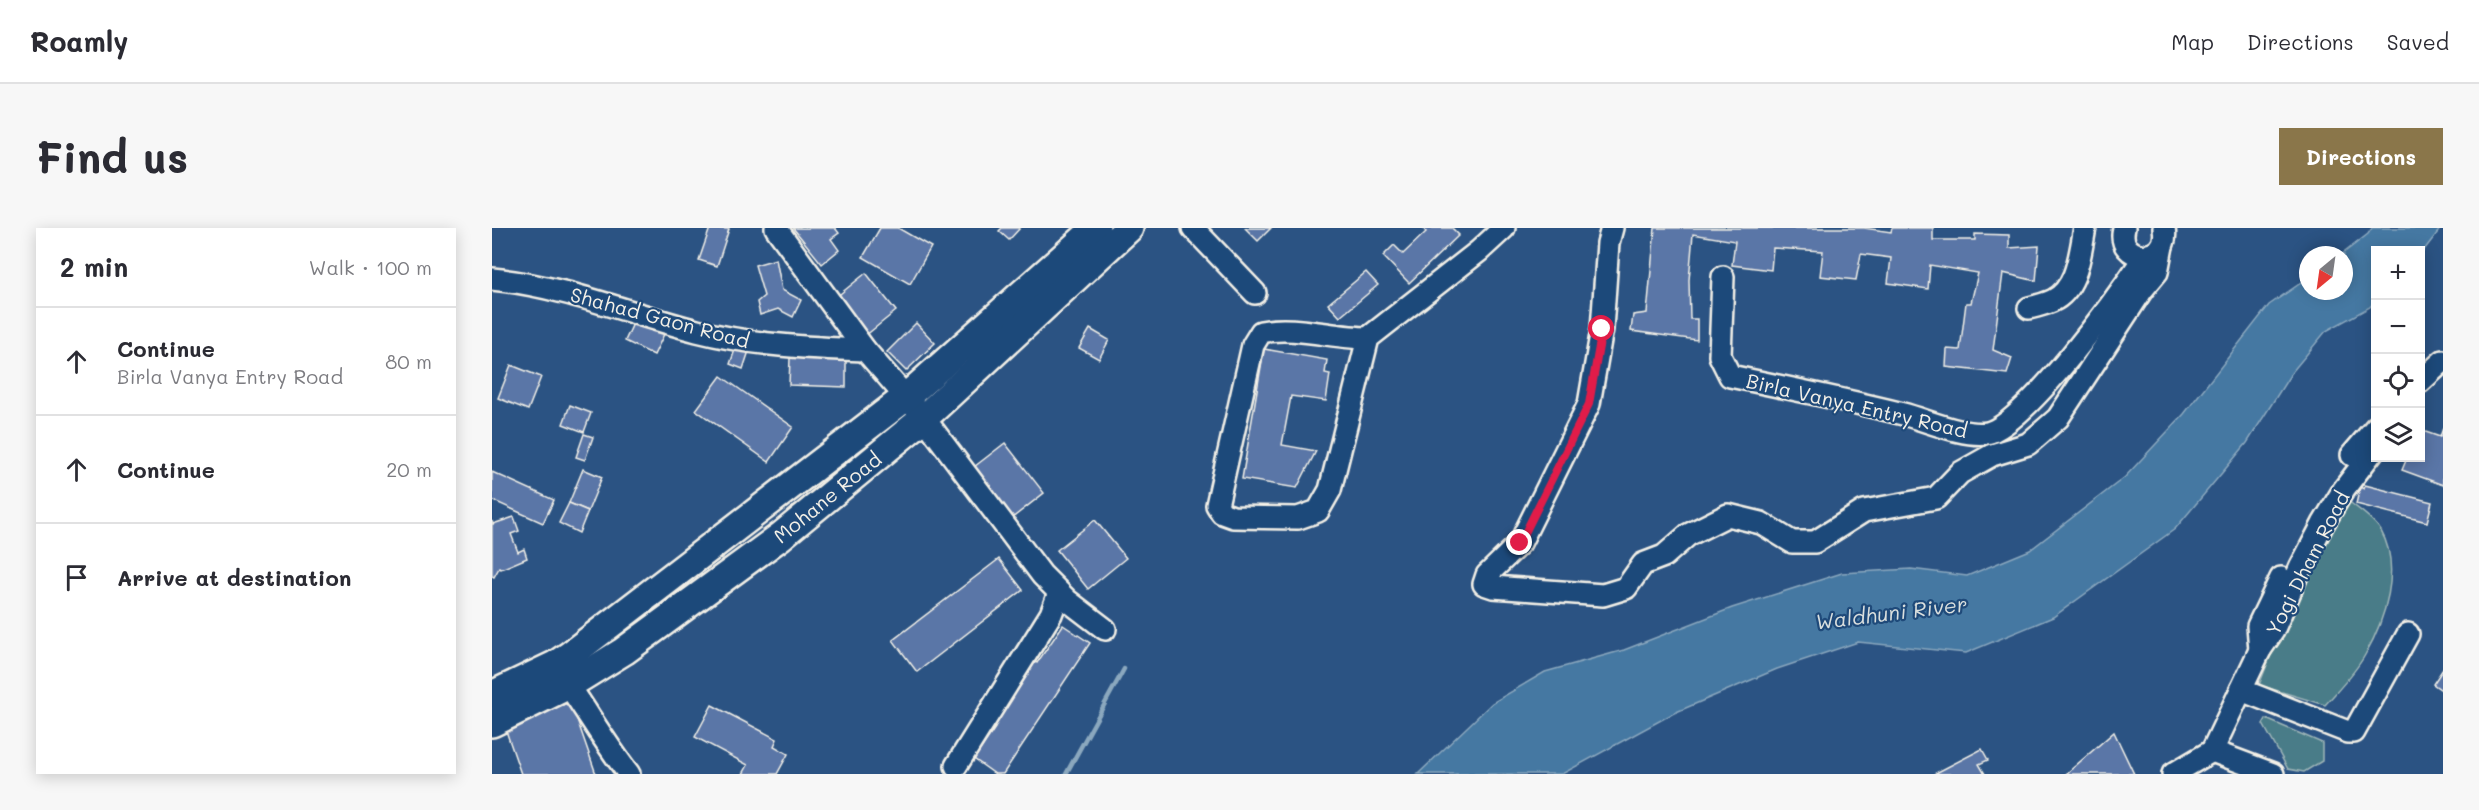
<!DOCTYPE html>
<html lang="en">
<head>
<meta charset="utf-8">
<style>
  :root { --surface:#fff; --page:#f7f7f7; --text:#2b2b33; --muted:#7c7c81; --line:#e1e1e2; --accent:#8a764a }
  body { margin:0; font-family:Mali,sans-serif; background:var(--page); color:var(--text) }
  .controls { position:absolute; right:18px; top:18px; display:grid; overflow:hidden; border-radius:0px; box-shadow:0 3px 15px #0003 }
  .controls button { width:54px; height:54px; display:grid; place-items:center; padding:0; border:0; border-bottom:2px solid var(--line); background:var(--surface); color:var(--text); font:30px sans-serif }
  .compass { position:absolute; left:1807px; top:18px; width:54px; height:54px; border-radius:50%; background:var(--surface); box-shadow:0 3px 15px #0003; rotate:209deg }
  .stop { position:absolute; width:18px; height:18px; margin:-14px; border:4px solid #e11d48; border-radius:50%; background:#fff }
  .stop.end { background:#e11d48; border-color:#fff; box-shadow:0 2px 6px #0008 }
  .list { margin:0; padding:0; list-style:none }
  h2 { display:flex; justify-content:space-between; align-items:center; height:78px; margin:0; padding:0 24px; font-size:26px }
  h2 small { font-size:20px; font-weight:400; color:var(--muted) }
  .list li { display:grid; grid-template-columns:39px 1fr auto; gap:18px; align-items:center; box-sizing:border-box; height:108px; padding:0 24px; border-top:2px solid var(--line) }
  .list b { display:block; font-size:22px; white-space:nowrap }
  .list p { margin:0; font-size:20px; white-space:nowrap; color:var(--muted) }
  .list em { font-size:20px; font-style:normal; color:var(--muted) }
  .icon { flex:none; width:33px; height:33px; fill:none; stroke:currentColor; stroke-width:2; stroke-linecap:round; stroke-linejoin:round }
  .map { position:relative; flex:none; width:1951px; height:546px; overflow:hidden; border-radius:0px }
  header { display:flex; align-items:center; gap:36px; box-sizing:border-box; height:84px; padding:0 30px; background:var(--surface); border-bottom:2px solid var(--line) }
  header strong { font-size:28px }
  nav { display:flex; gap:33px; margin-inline-start:auto; font-size:21px }
  .intro { display:flex; align-items:center; justify-content:space-between; box-sizing:border-box; height:144px; padding:0 36px }
  h1 { margin:0; font-size:42px }
  .button { padding:15px 27px; border-radius:0px; background:var(--accent); color:#fff; font-size:21px; font-weight:700 }
  main { display:flex; gap:36px; padding:0 36px }
  aside { flex:1; background:var(--surface); border-radius:0px; box-shadow:0 3px 15px #0003 }
  .map>svg:first-child { display:block }
</style>
</head>
<body>
<header>
<strong>Roamly</strong>
<nav><a>Map</a><a>Directions</a><a>Saved</a></nav>
</header>
<div class="intro"><h1>Find us</h1><a class="button">Directions</a></div>
<main>
<aside>
<h2>2 min<small>Walk · 100 m</small></h2>
<ul class="list">
<li><svg class="icon" aria-label="ahead" viewBox="0 0 24 24"><path d="M12 20V5M6 11l6-6 6 6"/></svg><div><b>Continue</b><p>Birla Vanya Entry Road</p></div><em>80 m</em></li>
<li><svg class="icon" aria-label="ahead" viewBox="0 0 24 24"><path d="M12 20V5M6 11l6-6 6 6"/></svg><div><b>Continue</b></div><em>20 m</em></li>
<li><svg class="icon" aria-label="arrive" viewBox="0 0 24 24"><path d="M6 21V4h12l-3 4 3 4H6"/></svg><div><b>Arrive at destination</b></div></li>
</ul>
</aside>
<div class="map">
<svg width="1951" height="546" viewBox="0 0 1951 546">
  <rect width="100%" height="100%" fill="#2b5383"/>
  <filter id="ink" filterUnits="userSpaceOnUse"><feTurbulence type="fractalNoise" baseFrequency=".0167" numOctaves="2"/><feDisplacementMap in="SourceGraphic" scale="12" xChannelSelector="R" yChannelSelector="G"/><feConvolveMatrix kernelMatrix="1 2 1 2 8 2 1 2 1" color-interpolation-filters="sRGB"/></filter>
  <g filter="url(#ink)">
    <g fill="#4a7c88" stroke="#9fb6b8" stroke-width="1.5">
      <path d="M1855,272C1866,281 1882,291 1889,303C1910,340 1893,392 1873,427C1863,445 1847,461 1833,477L1767,457L1812,344Z"/>
      <path d="M1774,491L1830,515V533L1812,544L1796,541L1771,496Z"/>
    </g>
    <path fill="#4578a2" stroke="#8ba8be" stroke-width="1.5" d="M1880,0H1949L1929,26L1928,22H1884L1883,73L1878,79L1834,103L1800,144L1755,215L1683,301L1561,389L1474,425L1366,414L1285,441L1182,485L1070,546H926L1000,475L1053,444L1132,422L1240,380L1350,345L1419,341L1475,348L1538,322L1633,249L1692,186L1777,77L1816,50V63H1852V27H1849L1876,6Z"/>
    <g fill="none" stroke-linecap="round" stroke-linejoin="round">
      <path stroke="#8ba8be" stroke-width="4.5" d="M574,546L632,441"/>
    </g>
    <g fill="#5a76a7" stroke="#f4f1e8" stroke-width="1.5">
      <path d="M218,0L237,1L225,38L207,32Z"/>
      <path d="M301,0H343L347,5L339,11L347,22L330,36Z"/>
      <path d="M388,0H406L439,19L418,56L371,29Z"/>
      <path d="M510,0H528L517,12L507,3Z"/>
      <path d="M753,0H779L766,13Z"/>
      <path d="M931,0H960L967,7L917,55L891,28L902,17L911,26L934,4Z"/>
      <path d="M1163,0H1372L1399,4L1400,0H1441V12H1483V6L1517,7V20L1547,18L1544,53L1511,45L1501,122L1520,130L1515,146L1454,139L1455,121L1468,122L1474,75H1479L1486,45L1438,37L1436,61L1396,55L1399,30L1369,26L1364,52L1328,48L1331,23L1281,20L1279,42L1240,37L1243,13L1201,6L1197,52L1198,91H1205V112L1139,103L1141,87L1155,85Z"/>
      <path d="M284,31L290,62L309,72L301,89L286,81L268,87L265,74L272,68L263,37Z"/>
      <path d="M874,44L886,57L848,89L836,76Z"/>
      <path d="M374,45L404,83L373,108L343,70Z"/>
      <path d="M144,89L173,104L162,127L133,113Z"/>
      <path d="M424,95L443,115L414,143L395,124Z"/>
      <path d="M598,101L617,112L607,131L587,120Z"/>
      <path d="M245,116L258,120L251,141L238,136Z"/>
      <path d="M772,121L835,132L833,145L838,146L834,173L799,168L790,217L824,223L805,260L750,251Z"/>
      <path d="M298,130L354,132V159L297,157Z"/>
      <path d="M19,137L49,149L36,182L6,170Z"/>
      <path d="M229,148L301,199L277,234L204,182Z"/>
      <path d="M78,177L99,185L92,204L71,196Z"/>
      <path d="M1951,200V257L1910,242L1915,230H1928V202L1948,209Z"/>
      <path d="M92,206L101,209L93,232L84,229Z"/>
      <path d="M513,215L552,265L519,291L478,242Z"/>
      <path d="M91,241L110,249L96,283L77,275Z"/>
      <path d="M0,244L62,272L51,295L0,272Z"/>
      <path d="M1873,257L1940,274L1935,294L1864,276L1868,259L1872,261Z"/>
      <path d="M77,275L96,283L87,305L67,295Z"/>
      <path d="M22,289L27,303L19,306L26,324L32,321L35,330L9,341L7,340L2,349L0,348V293L1,296Z"/>
      <path d="M603,292L634,330L596,361L565,322Z"/>
      <path d="M507,331L531,362L425,444L401,412Z"/>
      <path d="M571,397L598,415L511,546H503L482,531L503,500L498,494L538,430L545,435Z"/>
      <path d="M1951,441V463L1941,456Z"/>
      <path d="M79,474L104,546H29L12,497Z"/>
      <path d="M220,477L285,511L282,518L296,526L285,546H251L256,537L203,509Z"/>
      <path d="M1622,504L1642,546H1574Z"/>
      <path d="M1490,521L1496,532L1487,536L1493,546H1442Z"/>
    </g>
    <g fill="none" stroke-linecap="round" stroke-linejoin="round">
      <g stroke="#f4f1e8" stroke-width="26">
        <g id="minor">
          <path d="M284,0L373,122L432,190L550,347L575,372L613,401"/>
          <path d="M701,0L763,65"/>
          <path d="M1120,0L1116,15L1110,101L1097,176L1028,315L995,347L992,356L1001,359L1111,367L1134,360L1151,336L1172,328L1196,307L1236,287L1269,295L1300,314H1323L1372,283L1444,270L1468,245L1500,227L1536,216L1566,190L1650,62L1665,44L1670,18"/>
          <path d="M1632,0C1623,35 1679,38 1672,0"/>
          <path d="M1231,49L1228,128L1238,148C1296,160 1354,172 1411,186C1434,192 1472,209 1495,205C1533,198 1629,64 1653,28"/>
          <path d="M0,51C71,58 136,85 205,103C260,117 316,120 373,122"/>
          <path d="M1537,80C1545,78 1553,76 1560,73C1586,61 1588,24 1593,0"/>
          <path d="M876,110C841,110 803,97 769,104L761,117L725,277L730,285L741,289L806,290L826,283L838,262L876,110L987,23L1012,0"/>
          <path d="M1928,154L1951,133"/>
          <path d="M1860,227L1884,199"/>
          <path d="M1768,422L1766,398L1789,350"/>
          <path d="M68,445C92,478 112,514 137,546"/>
          <path d="M1749,462L1856,504H1862L1916,406"/>
          <path d="M1720,523L1781,546"/>
          <path d="M464,538L559,386L567,365"/>
          <path d="M1681,546L1720,523L1768,422L1781,403L1809,338L1831,296L1852,261L1884,219"/>
        </g>
      </g>
      <g stroke="#f4f1e8" stroke-width="32">
        <g id="major">
          <path d="M0,467L63,437L78,427L414,169L604,0"/>
          <path d="M0,495L77,457L132,423L289,308L432,190L637,0"/>
        </g>
      </g>
      <use href="#minor" stroke="#1f4a7a" stroke-width="21"/>
      <use href="#major" stroke="#1f4a7a" stroke-width="27"/>
    </g>
  </g>
  <g fill="none" stroke-linecap="round" stroke-linejoin="round" filter="url(#ink)">
    <path stroke="#e11d48" stroke-width="8" d="M1028,315L1097,176L1110,101"/>
  </g>
  <g text-anchor="middle" dominant-baseline="central" stroke-width="4.5" stroke-linejoin="round" paint-order="stroke">
    <g font-size="20" fill="#f4f1e8" stroke="#1f4a7a">
      <text transform="translate(168 89) rotate(15)">Shahad Gaon Road</text>
      <text transform="translate(1365 177) rotate(13)">Birla Vanya Entry Road</text>
      <text transform="translate(335 269) rotate(-39)">Mohane Road</text>
      <text transform="translate(1815 335) rotate(-63)">Yogi Dham Road</text>
    </g>
    <g font-size="21" font-style="italic" fill="#dadfde" stroke="#1f4a7a">
      <text transform="translate(1399 384) rotate(-7)">Waldhuni River</text>
    </g>
  </g>
</svg>
<div class="controls">
<button>+</button>
<button>−</button>
<button><svg class="icon" aria-label="locate" viewBox="0 0 24 24"><circle cx="12" cy="12" r="6"/><path d="M12 2v4M12 18v4M2 12h4M18 12h4"/></svg></button>
<button><svg class="icon" aria-label="layers" viewBox="0 0 24 24"><path d="M12 4l9 5-9 5-9-5zM3 14l9 5 9-5"/></svg></button>
</div>
<svg class="compass" viewBox="-18 -18 36 36"><path d="M0-13l5 13h-10z" fill="#e53935"/><path d="M0 13l5-13h-10z" fill="#7c7c81"/></svg>
<div class="stop" style="left:1110px;top:101px"></div>
<div class="stop end" style="left:1028px;top:315px"></div>
</div>
</main>
</body>
</html>
